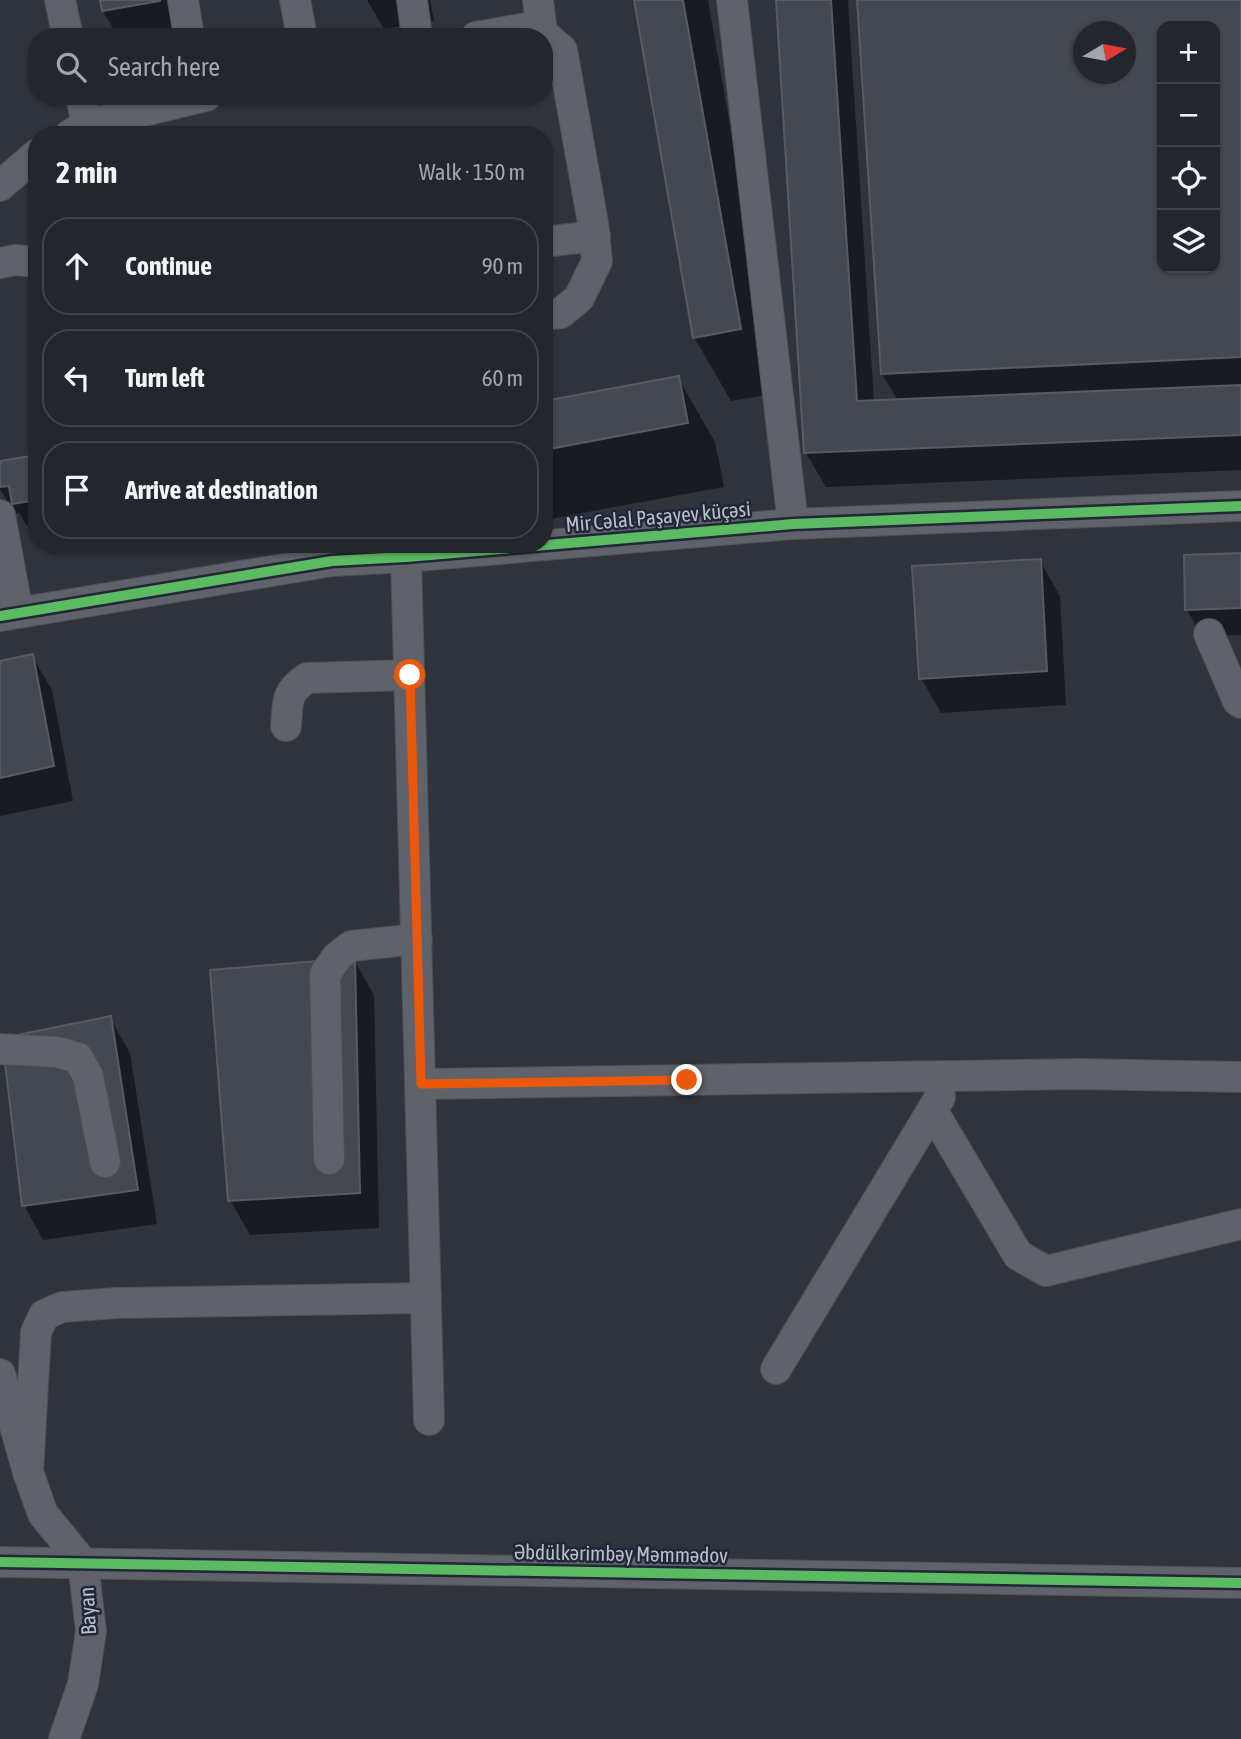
<!DOCTYPE html>
<html lang="en">
<head>
<meta charset="utf-8">
<style>
  :root { --surface:#23262d; --page:#2f3239; --text:#f1f3f6; --muted:#a3a5aa; --line:#404349 }
  body { margin:0; font-family:"Asap Condensed",sans-serif; background:var(--page); color:var(--text) }
  .controls { position:absolute; right:21px; top:21px; display:grid; overflow:hidden; border-radius:14px; box-shadow:0 2px 5px #0004 }
  .controls button { width:63px; height:63px; display:grid; place-items:center; padding:0; border:0; border-bottom:2px solid var(--line); background:var(--surface); color:var(--text); font:35px sans-serif }
  .compass { position:absolute; left:1073px; top:21px; width:63px; height:63px; border-radius:50%; background:var(--surface); box-shadow:0 2px 5px #0004; rotate:80deg }
  .stop { position:absolute; width:21px; height:21px; margin:-16px; border:5px solid #ea580c; border-radius:50%; background:#fff }
  .stop.end { background:#ea580c; border-color:#fff; box-shadow:0 2px 7px #0008 }
  .list { margin:0; padding:0; list-style:none }
  h2 { display:flex; justify-content:space-between; align-items:center; height:91px; margin:0; padding:0 28px; font-size:30px }
  h2 small { font-size:23px; font-weight:400; color:var(--muted) }
  .list li { display:grid; grid-template-columns:46px 1fr auto; gap:21px; align-items:center; box-sizing:border-box; height:98px; margin:0 14px 14px; padding:0 14px; border:2px solid var(--line); border-radius:28px }
  .list b { display:block; font-size:26px; white-space:nowrap }
  .list em { font-size:23px; font-style:normal; color:var(--muted) }
  .icon { flex:none; width:38px; height:38px; fill:none; stroke:currentColor; stroke-width:2; stroke-linecap:round; stroke-linejoin:round }
  .map { position:relative; flex:none; width:1241px; height:1739px; overflow:hidden }
  .search { position:absolute; background:var(--surface); box-shadow:0 2px 5px #0004; left:28px; top:28px; width:525px; height:77px; display:flex; align-items:center; gap:18px; box-sizing:border-box; padding:0 24px; border-radius:28px; color:var(--muted); font-size:26px }
  .panel { position:absolute; background:var(--surface); box-shadow:0 2px 5px #0004; left:28px; top:126px; width:525px; height:427px; border-radius:28px }
  .map>svg:first-child { display:block }
</style>
</head>
<body>
<div class="map">
<svg width="1241" height="1739" viewBox="0 0 1241 1739">
  <rect width="100%" height="100%" fill="#2f333c"/>
  <g fill="#0007" fill-rule="evenodd">
    <path d="M102,0H185L191,37H118L103,11Z"/>
    <path d="M367,0H430L434,21L384,29Z"/>
    <path d="M635,0H708L777,393L731,401L694,337Z"/>
    <path d="M778,0H848L874,402L898,401L882,374L859,0H1241V470L826,487L806,453ZM1162,26H1215V268H1162ZM1084,32H1126V74H1084Z"/>
    <path d="M678,378L715,442L724,487L544,520V403Z"/>
    <path d="M37,457V528L29,529L19,513H14L0,489V462Z"/>
    <path d="M1241,555V635L1202,636L1187,610L1186,557Z"/>
    <path d="M1040,561L1060,596L1066,705L941,713L921,678Z"/>
    <path d="M32,656L52,690L73,801L0,816V663Z"/>
    <path d="M354,960L374,995L379,1228L250,1235L230,1200Z"/>
    <path d="M110,1018L130,1053L157,1224L43,1240L24,1205Z"/>
  </g>
  <g fill="#444850" stroke="#575b63" stroke-width="2" fill-rule="evenodd">
    <path d="M100,0H160V1L102,11Z"/>
    <path d="M634,0H683L741,329L693,338Z"/>
    <path d="M776,0H831L857,401L1241,385V435L804,453Z"/>
    <path d="M857,0H1241V357L881,374ZM1162,26H1215V268H1162ZM1084,32H1126V74H1084Z"/>
    <path d="M679,376L688,423L544,450V401Z"/>
    <path d="M37,455V500L12,504L9,486L0,487V461Z"/>
    <path d="M1241,553V608L1185,610L1184,555Z"/>
    <path d="M1041,559L1047,671L919,679L912,566Z"/>
    <path d="M33,654L54,766L0,778V661Z"/>
    <path d="M355,958L360,1193L228,1201L210,970Z"/>
    <path d="M111,1016L138,1190L22,1206L2,1038Z"/>
  </g>
  <g fill="none" stroke-linecap="round" stroke-linejoin="round">
    <g stroke="#4d4f57" stroke-width="32">
      <g id="minor">
        <path d="M60,0L68,37"/>
        <path d="M183,0L189,37"/>
        <path d="M295,0L302,37"/>
        <path d="M412,0L417,37"/>
        <path d="M538,0L542,33"/>
        <path d="M732,0L793,524"/>
        <path d="M476,37L527,28L542,33L562,50L593,223L597,261L579,298L561,313L544,315"/>
        <path d="M81,96L87,125"/>
        <path d="M70,135L87,125L206,96"/>
        <path d="M0,186L37,154"/>
        <path d="M544,242L595,236"/>
        <path d="M0,263L15,260L37,262"/>
        <path d="M0,515L18,613"/>
        <path d="M406,557L429,1420"/>
        <path d="M0,616L332,561L406,557L793,524L1241,506"/>
        <path d="M1209,634L1238,701L1241,703"/>
        <path d="M286,726C288,702 285,693 307,678L410,675"/>
        <path d="M0,1049L57,1052L78,1058L88,1076L105,1162"/>
        <path d="M421,1084L1080,1074L1241,1077"/>
        <path d="M932,1110L1018,1255L1046,1271L1241,1224"/>
        <path d="M329,1159L325,974L337,957L351,946L417,939"/>
        <path d="M776,1369L940,1097"/>
        <path d="M0,1374L28,1472L43,1514L83,1563L91,1631L83,1684L64,1739"/>
        <path d="M28,1472L36,1332L44,1315L62,1307L116,1303L426,1298"/>
        <path d="M0,1562L1241,1583"/>
      </g>
    </g>
    <use href="#minor" stroke="#5f626a" stroke-width="30"/>
    <g stroke="#222737" stroke-width="15">
      <g id="cycleway">
        <path d="M0,616L332,561L406,557L793,524L1241,506"/>
        <path d="M0,1562L1241,1583"/>
      </g>
    </g>
    <use href="#cycleway" stroke="#5cba63" stroke-width="10"/>
  </g>
  <g fill="none" stroke-linecap="round" stroke-linejoin="round">
    <path stroke="#ea580c" stroke-width="9" d="M410,675L421,1084L687,1080"/>
  </g>
  <g text-anchor="middle" dominant-baseline="central" stroke-width="5" stroke-linejoin="round" paint-order="stroke">
    <g font-size="21" fill="#babecc" stroke="#222737">
      <text transform="translate(658 516) rotate(-5)">Mir Cəlal Paşayev küçəsi</text>
      <text transform="translate(621 1553) rotate(1)">Əbdülkərimbəy Məmmədov</text>
      <text transform="translate(87 1611) rotate(-93)">Bayan</text>
    </g>
  </g>
</svg>
<div class="controls">
<button>+</button>
<button>−</button>
<button><svg class="icon" aria-label="locate" viewBox="0 0 24 24"><circle cx="12" cy="12" r="6"/><path d="M12 2v4M12 18v4M2 12h4M18 12h4"/></svg></button>
<button><svg class="icon" aria-label="layers" viewBox="0 0 24 24"><path d="M12 4l9 5-9 5-9-5zM3 14l9 5 9-5"/></svg></button>
</div>
<svg class="compass" viewBox="-18 -18 36 36"><path d="M0-13l5 13h-10z" fill="#e53935"/><path d="M0 13l5-13h-10z" fill="#a3a5aa"/></svg>
<div class="stop" style="left:410px;top:675px"></div>
<div class="stop end" style="left:687px;top:1080px"></div>
<div class="search"><svg class="icon" aria-label="search" viewBox="0 0 24 24"><circle cx="10" cy="10" r="6"/><path d="M15 15l6 6"/></svg>Search here</div>
<section class="panel">
<h2>2 min<small>Walk · 150 m</small></h2>
<ul class="list">
<li><svg class="icon" aria-label="ahead" viewBox="0 0 24 24"><path d="M12 20V5M6 11l6-6 6 6"/></svg><div><b>Continue</b></div><em>90 m</em></li>
<li><svg class="icon" aria-label="left" viewBox="0 0 24 24"><path d="M17 20v-9H6M10 6l-5 5 5 5"/></svg><div><b>Turn left</b></div><em>60 m</em></li>
<li><svg class="icon" aria-label="arrive" viewBox="0 0 24 24"><path d="M6 21V4h12l-3 4 3 4H6"/></svg><div><b>Arrive at destination</b></div></li>
</ul>
</section>
</div>
</body>
</html>
